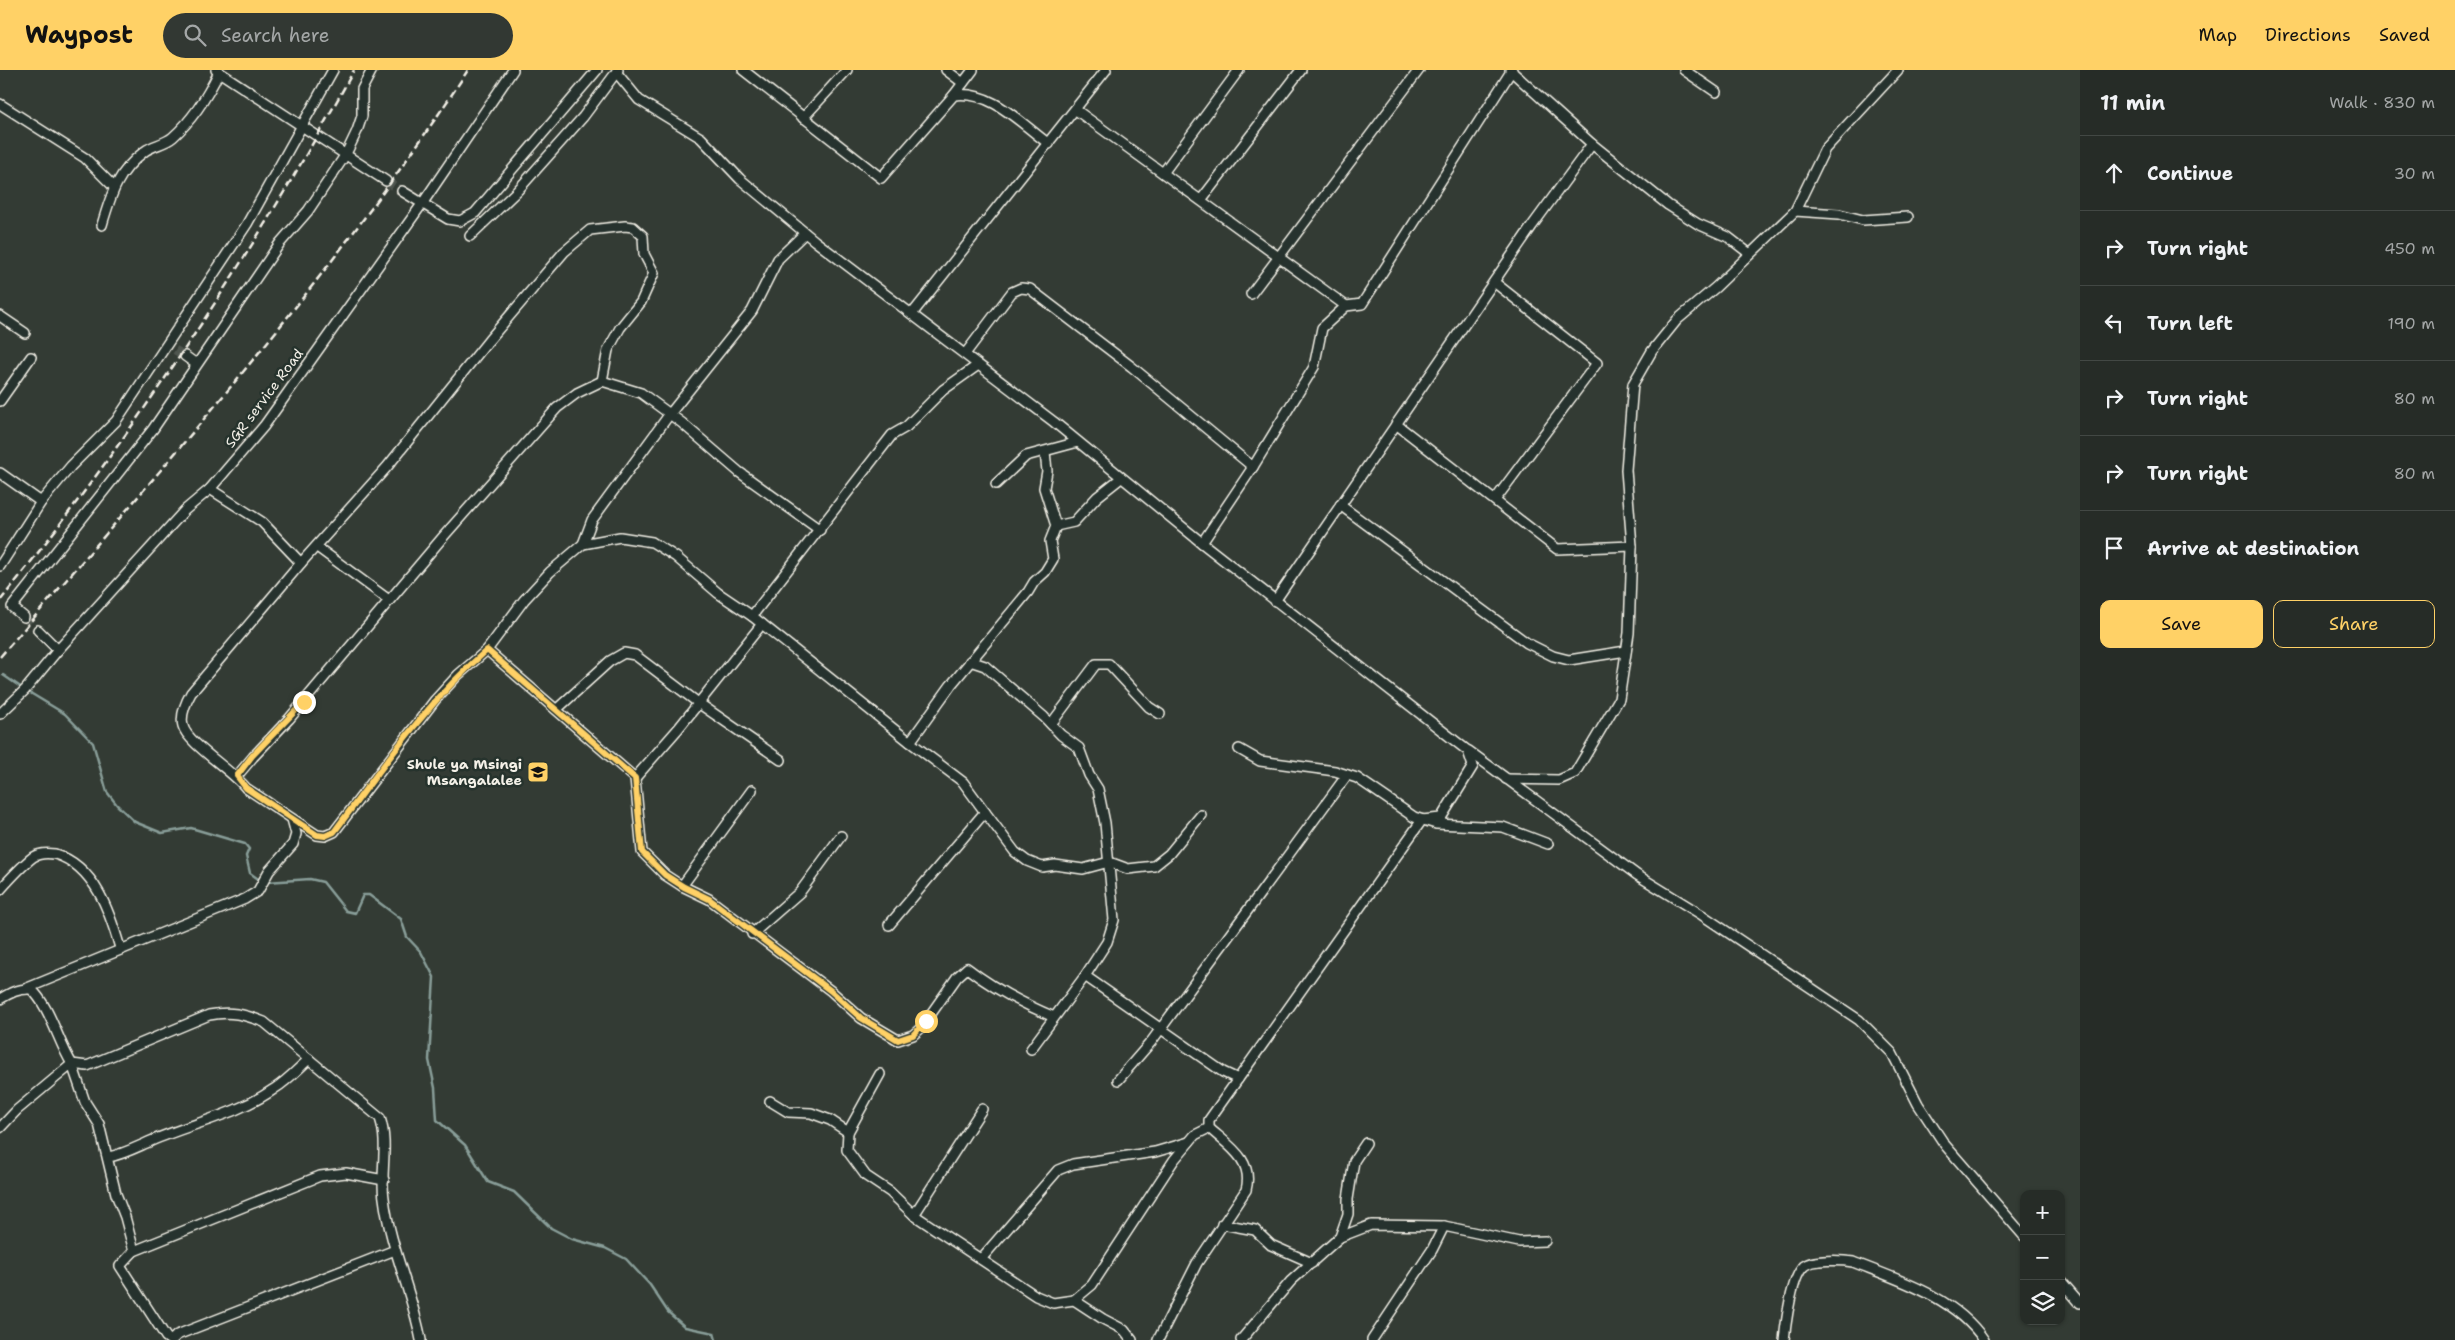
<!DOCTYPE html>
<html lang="en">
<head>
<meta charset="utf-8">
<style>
  :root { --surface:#262c27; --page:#323833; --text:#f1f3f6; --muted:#a4a7a7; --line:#424844; --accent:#ffd166 }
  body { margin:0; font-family:"Shantell Sans",sans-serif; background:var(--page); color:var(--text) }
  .controls { position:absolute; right:15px; bottom:15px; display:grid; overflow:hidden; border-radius:10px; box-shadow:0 1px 4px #0004 }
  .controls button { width:45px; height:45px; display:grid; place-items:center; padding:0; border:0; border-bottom:1px solid var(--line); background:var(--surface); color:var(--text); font:25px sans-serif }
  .stop { position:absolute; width:15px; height:15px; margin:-11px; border:4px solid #ffd166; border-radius:50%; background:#fff }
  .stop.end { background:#ffd166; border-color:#fff; box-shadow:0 1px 5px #0008 }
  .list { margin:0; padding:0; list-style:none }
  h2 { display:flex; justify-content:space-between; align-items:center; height:65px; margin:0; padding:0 20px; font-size:21px }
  h2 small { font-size:16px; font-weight:400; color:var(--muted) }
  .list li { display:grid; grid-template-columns:32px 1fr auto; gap:15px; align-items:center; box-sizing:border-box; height:75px; padding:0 20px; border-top:1px solid var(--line) }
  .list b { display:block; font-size:19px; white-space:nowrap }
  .list em { font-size:16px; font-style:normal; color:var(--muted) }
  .actions { display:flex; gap:10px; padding:15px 20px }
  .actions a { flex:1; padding:11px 0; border:1px solid var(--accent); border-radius:10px; text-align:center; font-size:18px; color:var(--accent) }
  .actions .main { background:var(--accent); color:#111 }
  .icon { flex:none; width:28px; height:28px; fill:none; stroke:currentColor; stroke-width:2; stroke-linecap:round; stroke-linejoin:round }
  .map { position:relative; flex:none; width:2080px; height:1270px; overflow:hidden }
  header { display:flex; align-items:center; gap:30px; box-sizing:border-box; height:70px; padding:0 25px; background:var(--accent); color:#111 }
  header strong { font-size:24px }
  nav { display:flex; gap:28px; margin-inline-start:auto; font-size:18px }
  .search { width:350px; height:45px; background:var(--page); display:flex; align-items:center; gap:12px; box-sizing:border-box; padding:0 18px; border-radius:28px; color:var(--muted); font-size:19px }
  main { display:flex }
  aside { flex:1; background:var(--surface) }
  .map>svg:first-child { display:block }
</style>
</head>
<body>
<header>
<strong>Waypost</strong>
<div class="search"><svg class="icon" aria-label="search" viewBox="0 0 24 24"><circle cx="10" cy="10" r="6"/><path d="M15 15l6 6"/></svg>Search here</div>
<nav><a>Map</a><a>Directions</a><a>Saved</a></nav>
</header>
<main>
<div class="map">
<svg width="2080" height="1270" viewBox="0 0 2080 1270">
  <rect width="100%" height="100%" fill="#333b34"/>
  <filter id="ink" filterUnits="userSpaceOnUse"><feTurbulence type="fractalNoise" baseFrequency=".02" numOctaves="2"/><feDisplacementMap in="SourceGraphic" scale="10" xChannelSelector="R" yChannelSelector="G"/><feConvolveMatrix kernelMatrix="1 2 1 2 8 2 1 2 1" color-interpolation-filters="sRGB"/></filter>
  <g filter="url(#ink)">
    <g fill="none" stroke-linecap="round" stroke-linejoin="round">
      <g stroke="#899e99" stroke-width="2.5">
        <path d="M3,605L22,618"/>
        <path d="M27,621L65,644L93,673L107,722L117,735L135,752L162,763L191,758L245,774L249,779L246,786L250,803L261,811"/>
        <path d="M267,812L310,809L323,812L346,841L355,843L363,825H369L401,849L407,867L421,882L434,907L429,990L435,1018L437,1050L465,1075L488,1112L514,1122L551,1158L572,1169L605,1178L626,1189L650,1215L668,1242L685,1257L714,1263L716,1270"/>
      </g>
      <g stroke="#50564f" stroke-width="9" stroke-dasharray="9 4.5" stroke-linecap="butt">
        <path d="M386,111L402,121"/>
        <path d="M175,280L185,286"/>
        <path d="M24,547L38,560"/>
      </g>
      <g stroke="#f4f1e8" stroke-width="12">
        <g id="minor">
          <path d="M216,0L386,111"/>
          <path d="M743,0L881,108L954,25C992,20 1020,53 1049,74"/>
          <path d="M946,0L963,13"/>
          <path d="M1510,0L1592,74L1668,135L1698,154L1728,167L1750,184"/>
          <path d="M1684,0L1716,22"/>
          <path d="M616,2L639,30L701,68L740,109L815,171L1054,352L1202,473L1468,681L1473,696L1441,748L1422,750L1209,1050V1058C1229,1076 1254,1090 1246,1120L1197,1193L1158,1270"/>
          <path d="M954,25L973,0"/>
          <path d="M0,34L85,88L114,117"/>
          <path d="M1076,40L1346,236"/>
          <path d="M803,48L847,0"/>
          <path d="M1163,103L1239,0"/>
          <path d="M402,121L448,149L460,151L475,143L597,0"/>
          <path d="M1201,130L1301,0"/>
          <path d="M1795,141L1839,144L1863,150L1908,147"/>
          <path d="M102,155C111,124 118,101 145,81C153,75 165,74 173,67C192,50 208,25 219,2"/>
          <path d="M470,166L517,121L583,47L618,0"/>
          <path d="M1494,212L1597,293L1495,430"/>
          <path d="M1251,224L1419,0"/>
          <path d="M912,244L1106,0"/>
          <path d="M0,246L25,263"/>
          <path d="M965,284L1012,222L1021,218L1030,219L1132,297L1253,397"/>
          <path d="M185,286L196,294"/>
          <path d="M602,311L608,280L620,258L641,232L654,203L644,184L643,166L633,157L625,156L590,160L564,182L489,270L387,397L301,493L191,623C186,632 180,645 183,656C187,673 233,701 246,718L317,765L325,766L334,762L435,630L458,605L487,580L524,530L550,502L583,474L620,467L652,472L676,487L718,523L752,546L910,672L951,615L1028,522L1034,512L1045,502L1053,489L1050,471L1056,456L1044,418L1047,401L1045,382"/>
          <path d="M0,331L31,287"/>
          <path d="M1396,354L1557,479L1632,476"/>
          <path d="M0,403L41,432"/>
          <path d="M996,414L1026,386L1078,372"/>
          <path d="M210,419L262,452L301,493"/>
          <path d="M1340,435L1527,573L1553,586L1569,590L1626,581"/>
          <path d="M1056,456L1074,452L1097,427L1121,408"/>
          <path d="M1202,473L1253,397L1314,297L1322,258L1346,236L1362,234L1512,0"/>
          <path d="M583,474L592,450L669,345L752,241L778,189L805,163"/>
          <path d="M317,477L389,530"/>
          <path d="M0,496L41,432L71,396L116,351L247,154L333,0"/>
          <path d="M1275,531L1532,156L1592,74"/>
          <path d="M752,546L892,365L906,357L943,320L978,295"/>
          <path d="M24,547L12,537L153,359L280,173L308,141L346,84L357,61L362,46V19L372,0"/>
          <path d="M38,560L58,580"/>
          <path d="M487,580L635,708L642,782L665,805L682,816L752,720"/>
          <path d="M970,591L985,596L1044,647L1061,665L1079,678L1089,705L1098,719L1105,753L1114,850L1107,872L1085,906L1223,1002L1238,1009"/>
          <path d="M557,639L610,591L624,583L635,585L697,632L781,690"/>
          <path d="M0,644L25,620L58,580L185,440L210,419L264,356L422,134L513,0"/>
          <path d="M1051,654L1096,594H1109L1149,637L1160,644"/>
          <path d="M910,672L963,712L985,742"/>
          <path d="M1239,679L1260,691L1335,701L1357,708L1414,747L1436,754L1503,757L1548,774"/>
          <path d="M1469,681L1637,805L1702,845L1859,950L1892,983L1918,1034L1945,1075L2024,1166"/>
          <path d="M237,706L253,687L289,649L443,467L557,338L577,323L602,311L641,323L682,353L739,402L820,460"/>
          <path d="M635,708L678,659L762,554"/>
          <path d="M1506,709L1559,710L1575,703L1619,629L1629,563L1632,476L1626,400L1633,314L1652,281L1677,250L1716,217L1795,141L1825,79L1898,0"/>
          <path d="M682,816L709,829L831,921L861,948L898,970L913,965L921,958L957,907L967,898C994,919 1023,934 1054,947"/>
          <path d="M0,820C8,811 24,794 33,787C39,783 48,783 55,784C95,796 110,843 120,878"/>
          <path d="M889,855L985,742L1015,782L1027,791L1042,797L1055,795L1083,799L1109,792L1128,799L1154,796L1169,784L1201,745"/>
          <path d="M752,864L800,822L841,766"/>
          <path d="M25,919L245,829L258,821L269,801L293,774L296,764L292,749"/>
          <path d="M0,929C10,923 19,918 31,919C50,936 58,972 72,994L87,996L209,945C230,941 244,944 264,952L380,1048C389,1075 380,1101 384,1128C390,1177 412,1222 421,1270"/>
          <path d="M1031,979L1085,906"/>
          <path d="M1118,1010L1151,972L1347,705"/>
          <path d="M770,1031L788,1042L811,1043L830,1050L848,1062L847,1080L866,1106L890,1122L914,1145L1036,1226L1053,1233L1074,1230L1103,1249L1124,1260L1132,1270"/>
          <path d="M0,1058L17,1040L72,994L85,1032L99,1054L116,1124L125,1147L134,1181L120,1196L166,1267L170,1270"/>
          <path d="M848,1062L880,1004"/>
          <path d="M109,1087C124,1084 137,1077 151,1071C192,1053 237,1045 274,1019C287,1011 298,999 309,989"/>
          <path d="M914,1145L982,1039"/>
          <path d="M1222,1154L1255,1160L1271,1175L1312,1193"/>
          <path d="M1340,1167L1371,1155L1444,1156L1519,1172L1545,1171"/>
          <path d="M134,1181L320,1106L346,1103L384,1110"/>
          <path d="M981,1189L1058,1100L1073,1094L1155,1082L1189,1072"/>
          <path d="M2061,1211L2080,1233"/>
          <path d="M1074,1230L1092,1215L1174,1090L1195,1065L1209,1058"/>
          <path d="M172,1270L177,1265L395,1180"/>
          <path d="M1241,1270L1291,1211L1340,1167L1348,1144V1129L1354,1091L1366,1073"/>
          <path d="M1372,1270L1432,1180L1444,1156"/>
          <path d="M1784,1270C1786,1253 1791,1208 1804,1196C1812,1189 1842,1190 1853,1192C1899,1210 1955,1227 1984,1270"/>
        </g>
      </g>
      <use href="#minor" stroke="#26332d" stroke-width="9"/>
      <g stroke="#f4f1e8" stroke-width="2.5" stroke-dasharray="8 4" stroke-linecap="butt">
        <path d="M0,531C133,365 252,186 354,0"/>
        <path d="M0,587C163,397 331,210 468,0"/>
      </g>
    </g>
  </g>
  <g fill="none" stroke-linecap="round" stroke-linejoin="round" filter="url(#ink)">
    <path stroke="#ffd166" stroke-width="6" d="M304,632L252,686L237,706L246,718L317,765L325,766L334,762C382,698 427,632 487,580L635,708L642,782L665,805L684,817L709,829L831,921L861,948L898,970L913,965L926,951"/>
  </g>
  <defs>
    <g id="school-square" transform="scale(1.125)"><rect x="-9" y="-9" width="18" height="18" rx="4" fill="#ffd166" stroke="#26332d"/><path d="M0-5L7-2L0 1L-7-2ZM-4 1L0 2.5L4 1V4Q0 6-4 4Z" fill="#111"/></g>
  </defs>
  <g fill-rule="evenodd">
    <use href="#school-square" x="538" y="702"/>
  </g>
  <g text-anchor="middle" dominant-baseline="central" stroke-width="5" stroke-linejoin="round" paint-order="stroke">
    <g font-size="14" fill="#f4f1e8" stroke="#26332d">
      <text transform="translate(264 328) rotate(-53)">SGR service Road</text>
    </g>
    <g font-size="14" font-weight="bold" fill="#f4f1e8" stroke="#26332d" text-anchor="end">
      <text x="522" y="694">Shule ya Msingi<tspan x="522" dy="16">Msangalalee</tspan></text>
    </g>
  </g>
</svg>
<div class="controls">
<button>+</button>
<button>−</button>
<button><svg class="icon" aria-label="layers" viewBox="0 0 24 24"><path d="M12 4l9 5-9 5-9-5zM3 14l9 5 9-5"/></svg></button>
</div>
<div class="stop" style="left:926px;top:951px"></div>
<div class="stop end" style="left:304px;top:632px"></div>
</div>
<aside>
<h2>11 min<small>Walk · 830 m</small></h2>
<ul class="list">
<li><svg class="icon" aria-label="ahead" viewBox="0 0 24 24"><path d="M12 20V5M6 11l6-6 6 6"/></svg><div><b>Continue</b></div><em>30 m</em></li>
<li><svg class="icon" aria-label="right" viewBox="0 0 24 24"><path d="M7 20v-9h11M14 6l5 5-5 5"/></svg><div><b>Turn right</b></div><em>450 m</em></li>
<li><svg class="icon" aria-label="left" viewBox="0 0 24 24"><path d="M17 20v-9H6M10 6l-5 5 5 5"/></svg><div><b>Turn left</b></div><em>190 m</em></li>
<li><svg class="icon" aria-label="right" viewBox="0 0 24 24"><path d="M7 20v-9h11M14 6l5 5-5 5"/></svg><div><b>Turn right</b></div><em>80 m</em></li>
<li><svg class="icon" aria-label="right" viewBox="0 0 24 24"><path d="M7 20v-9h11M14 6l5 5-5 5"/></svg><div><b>Turn right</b></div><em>80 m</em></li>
<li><svg class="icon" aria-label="arrive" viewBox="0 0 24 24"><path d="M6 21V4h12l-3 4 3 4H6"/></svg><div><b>Arrive at destination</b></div></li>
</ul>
<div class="actions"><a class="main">Save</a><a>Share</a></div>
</aside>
</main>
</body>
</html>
